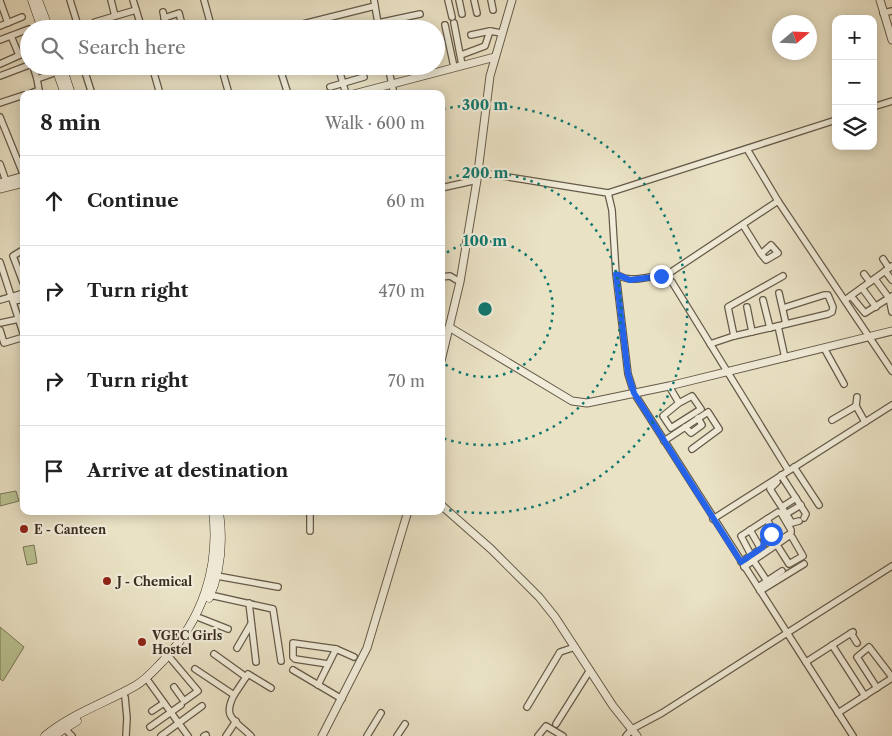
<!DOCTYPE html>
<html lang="en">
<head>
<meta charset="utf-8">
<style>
  :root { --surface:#fff; --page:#f2f2f2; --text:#222; --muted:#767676; --line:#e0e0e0 }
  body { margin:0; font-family:"Libre Caslon Text",serif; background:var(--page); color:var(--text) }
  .controls { position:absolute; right:15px; top:15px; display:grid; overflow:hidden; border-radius:10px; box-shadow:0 2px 12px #0003 }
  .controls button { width:45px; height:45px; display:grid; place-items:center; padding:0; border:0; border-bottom:1px solid var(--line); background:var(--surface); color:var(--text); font:25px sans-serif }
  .compass { position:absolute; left:772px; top:15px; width:45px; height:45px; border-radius:50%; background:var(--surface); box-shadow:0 2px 12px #0003; rotate:71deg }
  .stop { position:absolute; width:15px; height:15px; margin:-11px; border:4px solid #2563eb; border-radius:50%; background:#fff }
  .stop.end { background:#2563eb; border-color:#fff; box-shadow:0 1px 5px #0008 }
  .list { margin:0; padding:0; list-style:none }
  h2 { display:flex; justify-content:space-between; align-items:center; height:65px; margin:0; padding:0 20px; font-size:21px }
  h2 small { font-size:16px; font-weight:400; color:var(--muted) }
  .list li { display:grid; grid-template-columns:32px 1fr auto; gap:15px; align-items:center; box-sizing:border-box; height:90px; padding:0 20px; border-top:1px solid var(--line) }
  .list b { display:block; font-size:19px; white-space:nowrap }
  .list em { font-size:16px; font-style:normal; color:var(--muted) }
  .icon { flex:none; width:28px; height:28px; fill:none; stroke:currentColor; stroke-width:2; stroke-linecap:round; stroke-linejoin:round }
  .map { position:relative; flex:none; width:892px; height:736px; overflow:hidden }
  .search { position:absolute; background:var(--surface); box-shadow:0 2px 12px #0003; left:20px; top:20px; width:425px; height:55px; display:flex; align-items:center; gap:12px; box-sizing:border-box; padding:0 18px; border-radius:28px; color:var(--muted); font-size:19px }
  .panel { position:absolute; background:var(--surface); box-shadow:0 2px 12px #0003; left:20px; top:90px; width:425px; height:425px; border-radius:10px }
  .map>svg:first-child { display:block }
</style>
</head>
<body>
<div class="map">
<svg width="892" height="736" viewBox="0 0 892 736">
  <rect width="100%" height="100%" fill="#eae2c5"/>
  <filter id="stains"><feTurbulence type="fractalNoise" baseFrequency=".004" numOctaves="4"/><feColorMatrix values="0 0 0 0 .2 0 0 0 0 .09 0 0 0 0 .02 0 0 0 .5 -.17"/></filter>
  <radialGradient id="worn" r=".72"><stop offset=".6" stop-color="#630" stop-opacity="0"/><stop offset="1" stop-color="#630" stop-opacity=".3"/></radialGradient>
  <g fill="#bac292" stroke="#7a7859">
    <path d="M16,491L19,501L0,506V494Z"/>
    <path d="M34,545L37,563L27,565L23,547Z"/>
    <path d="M0,627L24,647L3,681L0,679Z"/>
  </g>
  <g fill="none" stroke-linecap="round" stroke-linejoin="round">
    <g stroke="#655a49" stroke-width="8">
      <g id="minor">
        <path d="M70,0L79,29"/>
        <path d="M111,0L115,16"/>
        <path d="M133,0L142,29"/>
        <path d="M204,0L212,29"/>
        <path d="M374,0L379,29"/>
        <path d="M448,0L452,17"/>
        <path d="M459,0L462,14"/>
        <path d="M474,0L477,13"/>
        <path d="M491,0L493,10"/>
        <path d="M0,1L8,23"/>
        <path d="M163,12L167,29"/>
        <path d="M883,13L892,11"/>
        <path d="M164,18L179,13L183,29"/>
        <path d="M95,22L136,10"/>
        <path d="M378,23L420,14"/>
        <path d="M454,23L462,65"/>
        <path d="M445,25L454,67"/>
        <path d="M0,26L22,17"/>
        <path d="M327,28V29"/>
        <path d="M125,29L140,23"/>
        <path d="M200,29L211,26"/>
        <path d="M283,29L375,6"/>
        <path d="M346,29L351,27"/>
        <path d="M471,35L490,31L501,33"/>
        <path d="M11,36L19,55"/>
        <path d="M0,40L29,29"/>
        <path d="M461,55L485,46L490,31"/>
        <path d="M0,64L29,51"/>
        <path d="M33,66L37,79L57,72"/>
        <path d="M83,66L92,94"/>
        <path d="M152,66L160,94"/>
        <path d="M178,66L179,71"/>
        <path d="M221,66L229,94"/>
        <path d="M279,66L288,94"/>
        <path d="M338,66L346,94"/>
        <path d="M388,66L394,94"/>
        <path d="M0,76L29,65"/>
        <path d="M330,87L364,77"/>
        <path d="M29,94L39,90L37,79"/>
        <path d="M0,103L24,95"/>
        <path d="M873,107L892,101"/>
        <path d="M0,117L24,176"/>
        <path d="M747,149L778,201"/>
        <path d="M0,164L6,181"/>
        <path d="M477,172L608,193L612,210L616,274C638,288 656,267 672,282L788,470"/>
        <path d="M441,188L477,180"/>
        <path d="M608,193L836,120"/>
        <path d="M743,225L761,254L766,260L778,253L771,245L761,254"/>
        <path d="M21,251L13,256L24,285"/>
        <path d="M883,259L889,268"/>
        <path d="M0,262L24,336"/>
        <path d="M885,271L892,280"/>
        <path d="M616,274L628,374L634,393L853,736"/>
        <path d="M864,274L870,282"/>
        <path d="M665,276L778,201L892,371"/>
        <path d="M441,277L450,276L460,282"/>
        <path d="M875,279L889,298L892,312"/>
        <path d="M862,288L876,307"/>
        <path d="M779,293L786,324"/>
        <path d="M851,296L865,313L892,296"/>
        <path d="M0,300L24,293"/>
        <path d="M763,300L770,328"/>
        <path d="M845,300L892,266"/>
        <path d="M14,301L24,299"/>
        <path d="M747,307L752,332"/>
        <path d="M783,308L824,295H828L833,307L832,312L828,314L778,326L785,358"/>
        <path d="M0,323L24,318"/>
        <path d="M778,326L734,336L728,307L783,276"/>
        <path d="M0,330L4,343L24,337"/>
        <path d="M710,344L734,336"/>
        <path d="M824,348L844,384"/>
        <path d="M669,386L679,403L692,396L701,409L671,428L663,416L679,403"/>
        <path d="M857,397L856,406L865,422"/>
        <path d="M832,420L856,406"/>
        <path d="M685,427L691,433L702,425L698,418"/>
        <path d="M664,441L708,412L719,429L692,449"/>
        <path d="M794,467L819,505"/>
        <path d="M781,475L806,514L804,518"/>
        <path d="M777,482L770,489L792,523L799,521"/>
        <path d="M782,507L796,498"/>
        <path d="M310,511V531"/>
        <path d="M786,514L801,505"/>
        <path d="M713,519L892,405"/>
        <path d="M767,519L774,533"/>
        <path d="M750,530L761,549"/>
        <path d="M753,560L767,581"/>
        <path d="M741,562C748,557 756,552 763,547L764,540L771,534L775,533L780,540L791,533V530L781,513L778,512L741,536L751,555"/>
        <path d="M744,567L789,536L792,537L803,556L789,564L777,545"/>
        <path d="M217,576L278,587"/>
        <path d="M758,587L782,571"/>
        <path d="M760,591L804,564"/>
        <path d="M210,595L273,609L281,661"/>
        <path d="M249,603L256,662"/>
        <path d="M200,618L228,629"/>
        <path d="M853,632L851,633L857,643"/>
        <path d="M832,645L865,696"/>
        <path d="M237,648L251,624"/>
        <path d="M214,654L246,677"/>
        <path d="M171,659L198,691L184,701L174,687"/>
        <path d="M806,662L851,633"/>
        <path d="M328,664L295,659L293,657V643L336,649"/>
        <path d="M195,669L234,695C222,718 235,720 251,736"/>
        <path d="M293,670L342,699"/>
        <path d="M149,682L188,736"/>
        <path d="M318,685L336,649L354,657"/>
        <path d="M877,688L857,657L869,647L892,677"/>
        <path d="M234,695L248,674L271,688"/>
        <path d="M125,697L127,718L126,736"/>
        <path d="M527,707L560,652L575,647"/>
        <path d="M152,711L164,703"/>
        <path d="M838,713L892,678"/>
        <path d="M556,724L590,670"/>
        <path d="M150,727L181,705"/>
        <path d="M64,728L72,736"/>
        <path d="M161,736L202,706"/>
        <path d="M204,736L206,735"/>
        <path d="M226,736L236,721"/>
        <path d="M367,736L381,713"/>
        <path d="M397,736L405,724"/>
        <path d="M538,736L546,726L563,736"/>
        <path d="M626,736L632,729L662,713L892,566"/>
      </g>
    </g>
    <g stroke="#655a49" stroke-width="9">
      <g id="tertiary">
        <path d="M880,0L892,40"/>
        <path d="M354,94L495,57"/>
        <path d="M0,183L24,176"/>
        <path d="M0,189L24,183"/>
        <path d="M449,327L572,401L587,403L669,386L892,331"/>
        <path d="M441,361L460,282L477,180L490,76L512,0"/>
        <path d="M441,505L491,549L539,597L555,617L613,706L637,736"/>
        <path d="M322,736L367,648L408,511"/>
      </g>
    </g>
    <g stroke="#392d20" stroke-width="9">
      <g id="secondary">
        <path d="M32,0L42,29"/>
        <path d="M38,0L49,29"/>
        <path d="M55,66L65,94"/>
        <path d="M62,66L71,94"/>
        <path d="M209,598C221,571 223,540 219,511"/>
        <path d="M45,736C71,714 105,703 135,686C146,680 154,670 163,661C202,620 220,568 213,511"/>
        <path d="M53,736L77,721"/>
      </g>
    </g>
    <use href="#minor" stroke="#f1ecd9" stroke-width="5.5"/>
    <use href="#tertiary" stroke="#f1ecd9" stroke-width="7"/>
    <use href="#secondary" stroke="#f1ecd9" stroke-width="8"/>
  </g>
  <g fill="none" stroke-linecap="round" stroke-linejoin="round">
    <path stroke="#2563eb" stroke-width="6" d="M661,276L630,280L616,274L628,374L634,393L741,562L763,547L764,540L771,534"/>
  </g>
  <g fill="none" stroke="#0f766e" stroke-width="2.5" stroke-dasharray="2.5 5">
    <path d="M441 257A68 68 0 1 1 441 361"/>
    <path d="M442 180A136 136 0 1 1 442 438"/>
    <path d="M443 109A204 204 0 1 1 443 509"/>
  </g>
  <g fill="#8f2418" stroke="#f1ecd9" stroke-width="2">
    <circle cx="24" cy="529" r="5"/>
    <circle cx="107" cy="581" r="5"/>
    <circle cx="142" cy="642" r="5"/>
  </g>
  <g text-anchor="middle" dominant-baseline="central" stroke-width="4.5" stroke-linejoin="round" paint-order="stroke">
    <g font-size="12" font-weight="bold" fill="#392d20" stroke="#f1ecd9" text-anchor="start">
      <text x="34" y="529">E - Canteen</text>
      <text x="117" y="581">J - Chemical</text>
      <text x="152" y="635">VGEC Girls<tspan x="152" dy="14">Hostel</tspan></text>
    </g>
  </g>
  <circle cx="485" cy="309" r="8" fill="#0f766e" stroke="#f1ecd9" stroke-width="2.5"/>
  <g font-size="15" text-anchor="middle" font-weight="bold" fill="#0f766e" stroke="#f1ecd9" stroke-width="4.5" stroke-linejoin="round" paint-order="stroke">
    <text x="485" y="110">300 m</text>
    <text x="485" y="178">200 m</text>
    <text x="485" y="246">100 m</text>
  </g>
  <rect width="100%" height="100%" filter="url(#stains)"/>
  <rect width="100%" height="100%" fill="url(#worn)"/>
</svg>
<div class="controls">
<button>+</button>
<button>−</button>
<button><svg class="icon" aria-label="layers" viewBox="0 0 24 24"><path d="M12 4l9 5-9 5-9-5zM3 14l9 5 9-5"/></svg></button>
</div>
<svg class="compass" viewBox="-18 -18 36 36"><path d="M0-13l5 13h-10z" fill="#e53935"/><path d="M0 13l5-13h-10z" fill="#767676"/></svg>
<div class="stop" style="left:771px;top:534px"></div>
<div class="stop end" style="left:661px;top:276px"></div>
<div class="search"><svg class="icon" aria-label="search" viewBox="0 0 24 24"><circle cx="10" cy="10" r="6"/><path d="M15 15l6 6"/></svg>Search here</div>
<section class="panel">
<h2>8 min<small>Walk · 600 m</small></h2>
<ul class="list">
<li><svg class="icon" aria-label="ahead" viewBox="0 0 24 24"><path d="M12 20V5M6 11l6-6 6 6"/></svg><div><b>Continue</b></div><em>60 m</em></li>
<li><svg class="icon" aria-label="right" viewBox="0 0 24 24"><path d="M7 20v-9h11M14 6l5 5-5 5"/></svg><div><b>Turn right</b></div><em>470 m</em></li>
<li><svg class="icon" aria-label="right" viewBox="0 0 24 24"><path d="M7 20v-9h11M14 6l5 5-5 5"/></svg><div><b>Turn right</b></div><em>70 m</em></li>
<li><svg class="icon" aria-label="arrive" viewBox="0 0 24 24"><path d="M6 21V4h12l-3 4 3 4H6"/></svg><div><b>Arrive at destination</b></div></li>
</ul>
</section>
</div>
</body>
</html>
